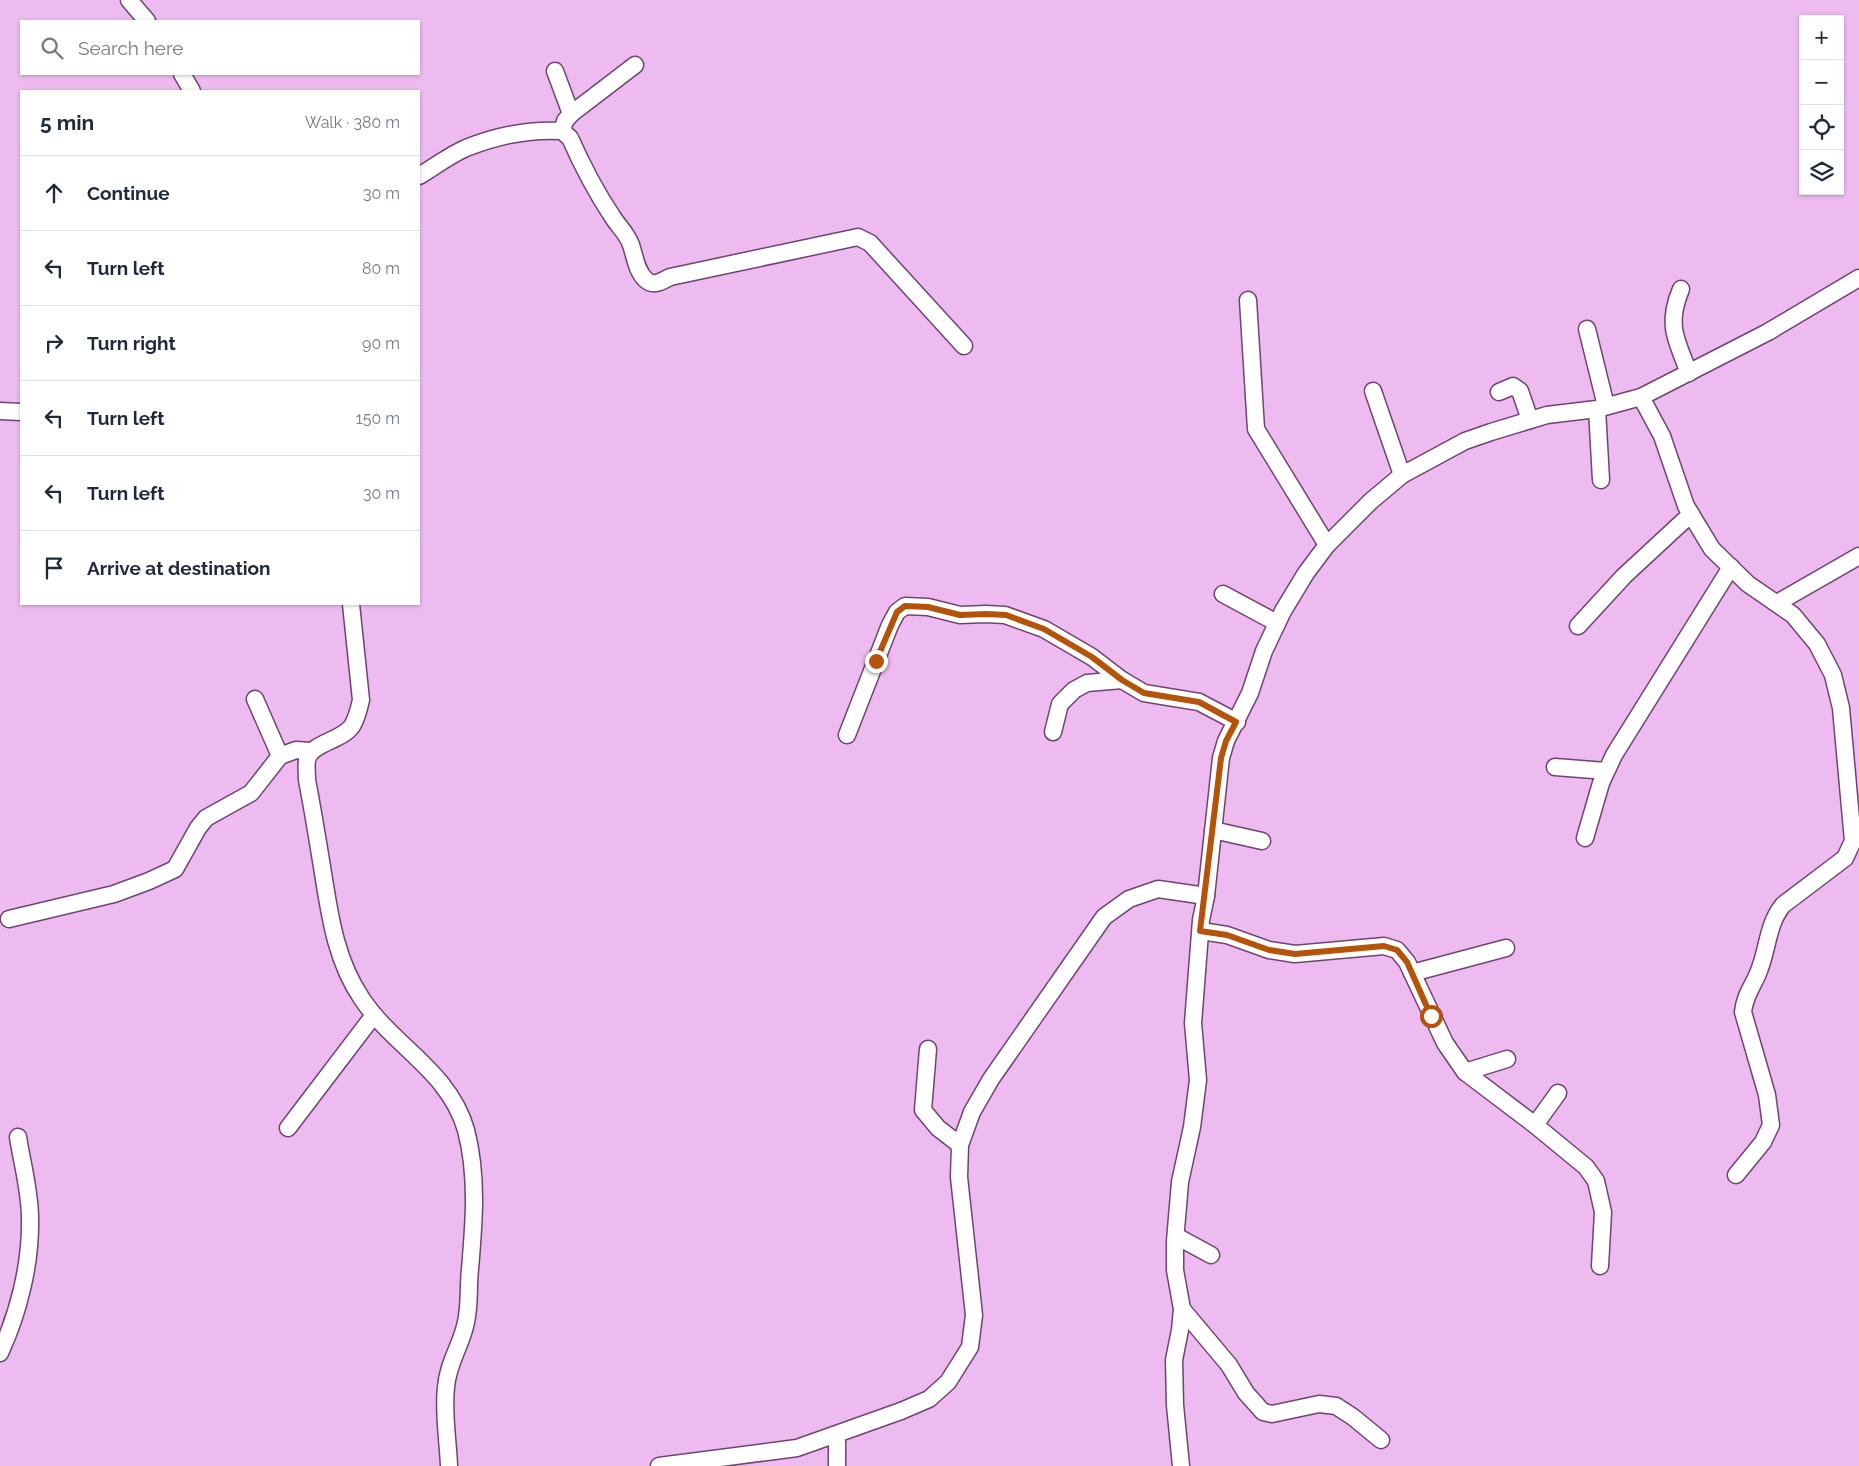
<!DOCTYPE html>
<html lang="en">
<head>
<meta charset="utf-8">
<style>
  :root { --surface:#fff; --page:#f2f2f3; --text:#1f2937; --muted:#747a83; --line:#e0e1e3 }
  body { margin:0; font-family:Raleway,sans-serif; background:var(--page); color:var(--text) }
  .controls { position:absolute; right:15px; top:15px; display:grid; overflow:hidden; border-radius:0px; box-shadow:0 1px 4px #0004 }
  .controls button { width:45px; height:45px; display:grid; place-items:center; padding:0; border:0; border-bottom:1px solid var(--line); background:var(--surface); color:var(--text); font:25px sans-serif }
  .stop { position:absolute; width:15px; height:15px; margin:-11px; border:4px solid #b45309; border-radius:50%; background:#fff }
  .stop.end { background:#b45309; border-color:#fff; box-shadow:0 1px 5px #0008 }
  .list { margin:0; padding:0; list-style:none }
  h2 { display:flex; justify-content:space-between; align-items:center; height:65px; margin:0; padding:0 20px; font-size:21px }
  h2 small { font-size:16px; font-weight:400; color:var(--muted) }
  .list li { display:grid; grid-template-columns:32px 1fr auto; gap:15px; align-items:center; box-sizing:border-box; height:75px; padding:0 20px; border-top:1px solid var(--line) }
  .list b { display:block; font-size:19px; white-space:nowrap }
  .list em { font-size:16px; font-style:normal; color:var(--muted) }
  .icon { flex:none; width:28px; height:28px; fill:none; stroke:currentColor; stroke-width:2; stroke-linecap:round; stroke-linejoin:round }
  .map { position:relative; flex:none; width:1859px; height:1466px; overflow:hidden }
  .search { position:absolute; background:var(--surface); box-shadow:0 1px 4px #0004; left:20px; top:20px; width:400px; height:55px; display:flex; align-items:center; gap:12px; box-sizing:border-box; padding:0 18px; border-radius:0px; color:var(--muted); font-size:19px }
  .panel { position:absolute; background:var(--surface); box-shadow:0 1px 4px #0004; left:20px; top:90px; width:400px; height:515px; border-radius:0px }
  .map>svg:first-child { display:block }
</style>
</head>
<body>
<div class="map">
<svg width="1859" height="1466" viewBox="0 0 1859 1466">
  <rect width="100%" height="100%" fill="#eebbf1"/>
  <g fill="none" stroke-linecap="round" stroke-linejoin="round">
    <g stroke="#6f4372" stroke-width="19">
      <g id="minor">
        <path d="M129,0L147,21"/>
        <path d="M555,71L571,114"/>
        <path d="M182,74L192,91"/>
        <path d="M562,131L565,121L571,114L635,65"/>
        <path d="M419,176C434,167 450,155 466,148C496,136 530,129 562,131L570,138C582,165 596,192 612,216C618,226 627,233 631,245C635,256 636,271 646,280C654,287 662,281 670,277L858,237L870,243L964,346"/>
        <path d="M1681,289C1666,325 1676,339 1689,373"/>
        <path d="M1248,300L1256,429L1327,545"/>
        <path d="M1587,329L1606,406"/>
        <path d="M1373,391L1402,475"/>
        <path d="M1499,392L1513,386L1520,391L1530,420"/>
        <path d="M1641,397L1662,436L1686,506L1712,549L1748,584L1793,615L1817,644L1833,675L1841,708L1853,841L1845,858L1783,905C1768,923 1768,947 1760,968C1755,984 1745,993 1743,1012L1767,1095L1771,1125L1763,1142L1736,1175"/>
        <path d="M1597,409L1601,480"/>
        <path d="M0,411L21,412"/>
        <path d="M1223,594L1277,623"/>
        <path d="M1777,603L1859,556"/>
        <path d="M351,604L361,700C359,709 357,718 352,726C342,741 310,743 307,760C306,766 307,774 307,780C313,811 318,842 323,873C330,917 336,961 362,999C395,1048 449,1071 466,1130C478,1176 474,1223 470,1269C468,1287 470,1304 466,1322C462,1344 448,1362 446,1387C443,1413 448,1440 449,1466"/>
        <path d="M1578,626L1624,576L1691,514"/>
        <path d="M255,699L280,756"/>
        <path d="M1053,732L1060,704L1074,690L1087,683L1122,680"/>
        <path d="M847,735L890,625L897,612L905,606L928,607L960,615L986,614L1005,615L1044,629L1092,657L1122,680L1144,693L1199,702L1237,722"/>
        <path d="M1555,767L1606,771"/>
        <path d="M1213,830L1262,841"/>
        <path d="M1585,838L1601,783L1614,755L1731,567"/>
        <path d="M9,919L114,894L149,881L175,869L198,828L206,818L251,793L280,756L296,750L311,751"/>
        <path d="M1201,931L1227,935L1269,950L1295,954L1384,946L1397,950L1407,962L1445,1043L1465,1072L1535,1125L1586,1167L1596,1181L1603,1212L1600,1266"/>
        <path d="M1412,973L1506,948"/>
        <path d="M928,1049L923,1110L938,1128L960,1145"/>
        <path d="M1465,1072L1507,1059"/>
        <path d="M1535,1125L1558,1093"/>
        <path d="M288,1128L374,1015"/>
        <path d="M1176,1236L1211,1255"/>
        <path d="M1182,1309L1229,1365L1246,1393L1263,1412L1272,1414L1319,1404L1336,1406L1353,1417L1381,1440"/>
        <path d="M0,1353C19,1312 31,1263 30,1218C30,1191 22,1163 18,1137"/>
        <path d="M659,1466L797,1448L901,1411L929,1399L948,1382L970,1347L974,1315L959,1177L960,1145L972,1112L991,1079L1104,917L1129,899L1158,889L1206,896"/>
        <path d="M837,1466V1435"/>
        <path d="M1181,1466L1175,1405L1174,1360L1180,1330L1182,1309L1175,1270V1241L1180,1182L1192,1127L1198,1080L1193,1023L1201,920L1206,896L1221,758L1226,741L1250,693L1264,651L1283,611L1306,573L1327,545L1371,501L1402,475L1465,441L1491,432L1547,415L1597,409L1641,397L1768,332L1859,278"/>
      </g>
    </g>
    <use href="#minor" stroke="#fff" stroke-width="16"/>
  </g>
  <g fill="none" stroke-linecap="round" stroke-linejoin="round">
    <path stroke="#b45309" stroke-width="6" d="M876,661L897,612L905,606L928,607L960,615L986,614L1006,615L1044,629L1092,657L1122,680L1144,693L1199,702L1236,722L1226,741L1221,758L1200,931L1227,935L1269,950L1295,954L1384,946L1397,950L1407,962L1431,1016"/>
  </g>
</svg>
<div class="controls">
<button>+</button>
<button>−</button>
<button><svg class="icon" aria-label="locate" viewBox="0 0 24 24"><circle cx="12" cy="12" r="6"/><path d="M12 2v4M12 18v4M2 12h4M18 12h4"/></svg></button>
<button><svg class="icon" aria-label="layers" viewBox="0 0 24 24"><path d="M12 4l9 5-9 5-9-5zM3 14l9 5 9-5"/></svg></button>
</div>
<div class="stop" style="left:1431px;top:1016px"></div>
<div class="stop end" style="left:876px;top:661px"></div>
<div class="search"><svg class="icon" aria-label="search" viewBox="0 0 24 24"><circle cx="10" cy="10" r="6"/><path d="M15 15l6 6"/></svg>Search here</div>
<section class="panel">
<h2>5 min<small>Walk · 380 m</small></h2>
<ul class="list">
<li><svg class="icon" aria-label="ahead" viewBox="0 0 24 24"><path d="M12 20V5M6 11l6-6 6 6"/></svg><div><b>Continue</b></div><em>30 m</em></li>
<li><svg class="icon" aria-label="left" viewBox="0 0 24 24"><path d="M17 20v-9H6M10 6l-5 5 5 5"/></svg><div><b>Turn left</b></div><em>80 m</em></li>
<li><svg class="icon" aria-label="right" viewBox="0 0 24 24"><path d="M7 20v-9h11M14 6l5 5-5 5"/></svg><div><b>Turn right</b></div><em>90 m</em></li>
<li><svg class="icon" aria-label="left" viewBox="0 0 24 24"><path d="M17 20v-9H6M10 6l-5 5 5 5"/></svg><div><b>Turn left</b></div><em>150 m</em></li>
<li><svg class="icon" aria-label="left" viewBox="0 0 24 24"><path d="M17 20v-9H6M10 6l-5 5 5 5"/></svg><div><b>Turn left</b></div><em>30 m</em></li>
<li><svg class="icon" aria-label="arrive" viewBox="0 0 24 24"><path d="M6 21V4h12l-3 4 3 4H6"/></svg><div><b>Arrive at destination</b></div></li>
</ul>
</section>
</div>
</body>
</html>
